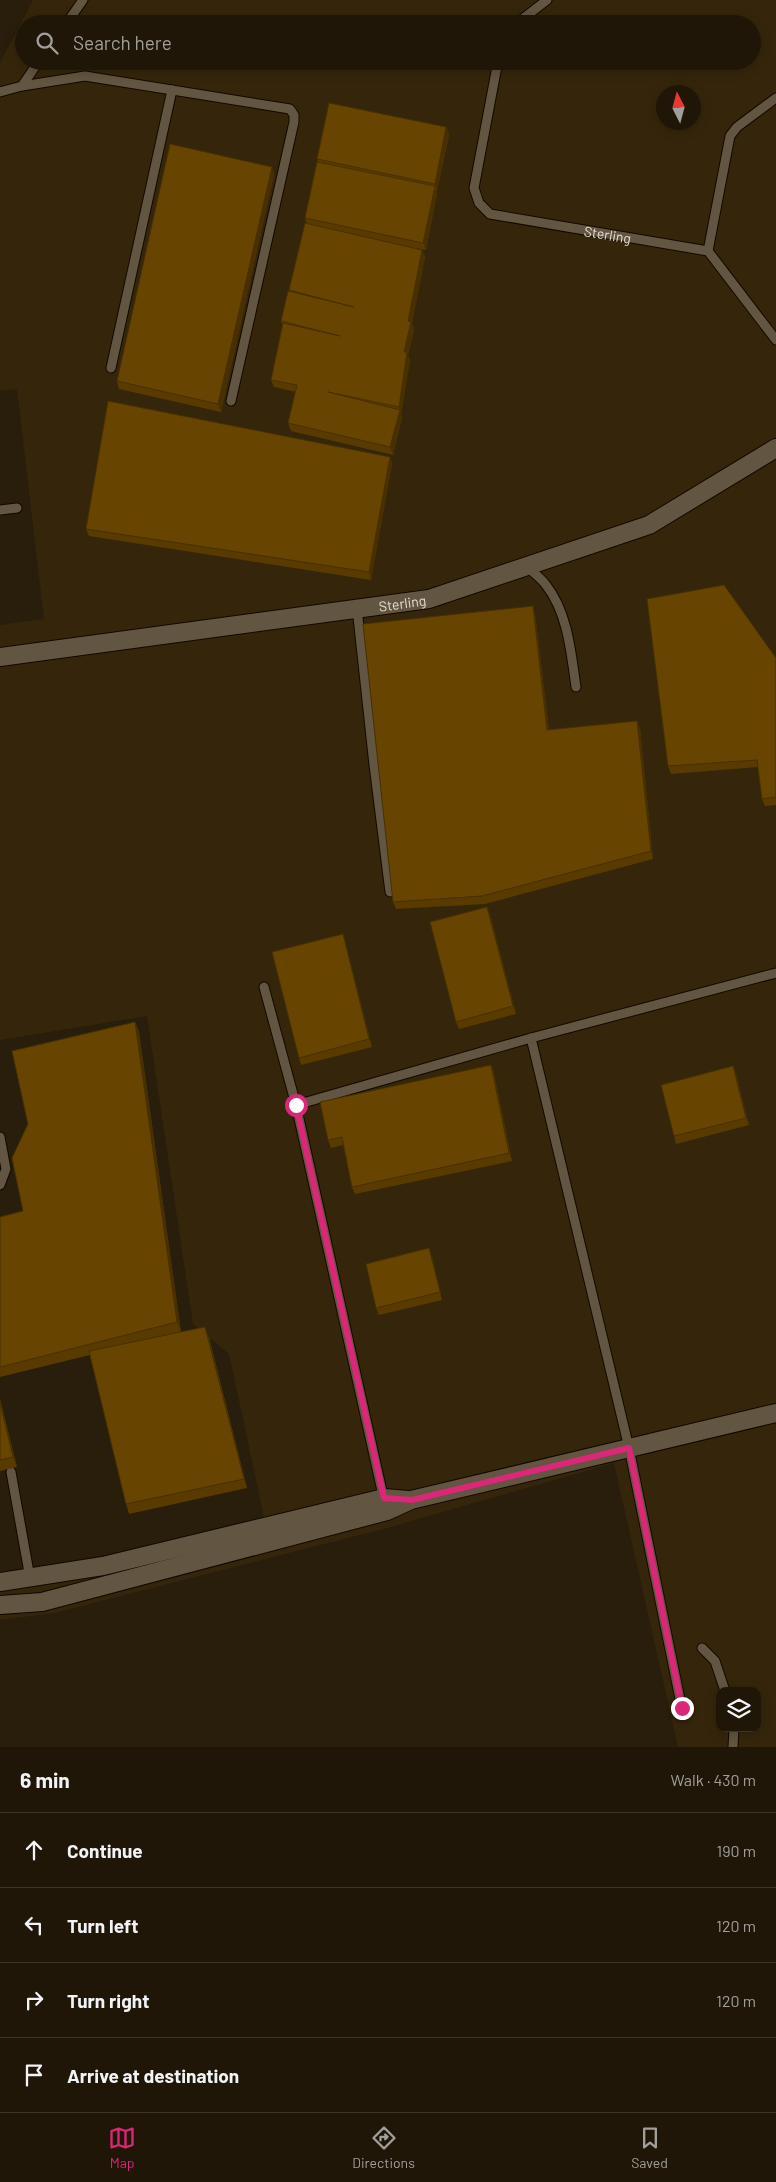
<!DOCTYPE html>
<html lang="en">
<head>
<meta charset="utf-8">
<style>
  :root { --surface:#1f1608; --page:#271f12; --text:#f1f3f6; --muted:#a19f9c; --line:#3c3529; --accent:#db2777 }
  body { margin:0; font-family:Barlow,sans-serif; background:var(--page); color:var(--text) }
  .controls { position:absolute; right:15px; bottom:15px; display:grid; overflow:hidden; border-radius:10px; box-shadow:0 2px 12px #0003 }
  .controls button { width:45px; height:45px; display:grid; place-items:center; padding:0; border:0; border-bottom:1px solid var(--line); background:var(--surface); color:var(--text); font:25px sans-serif }
  .compass { position:absolute; left:656px; top:85px; width:45px; height:45px; border-radius:50%; background:var(--surface); box-shadow:0 2px 12px #0003; rotate:354deg }
  .stop { position:absolute; width:15px; height:15px; margin:-11px; border:4px solid #db2777; border-radius:50%; background:#fff }
  .stop.end { background:#db2777; border-color:#fff; box-shadow:0 1px 5px #0008 }
  .list { margin:0; padding:0; list-style:none }
  h2 { display:flex; justify-content:space-between; align-items:center; height:65px; margin:0; padding:0 20px; font-size:21px }
  h2 small { font-size:16px; font-weight:400; color:var(--muted) }
  .list li { display:grid; grid-template-columns:32px 1fr auto; gap:15px; align-items:center; box-sizing:border-box; height:75px; padding:0 20px; border-top:1px solid var(--line) }
  .list b { display:block; font-size:19px; white-space:nowrap }
  .list em { font-size:16px; font-style:normal; color:var(--muted) }
  .icon { flex:none; width:28px; height:28px; fill:none; stroke:currentColor; stroke-width:2; stroke-linecap:round; stroke-linejoin:round }
  .map { position:relative; flex:none; width:776px; height:1747px; overflow:hidden }
  .search { position:absolute; background:var(--surface); box-shadow:0 2px 12px #0003; left:15px; right:15px; top:15px; height:55px; display:flex; align-items:center; gap:12px; box-sizing:border-box; padding:0 18px; border-radius:28px; color:var(--muted); font-size:19px }
  .sheet { height:365px; background:var(--surface) }
  nav { display:flex; justify-content:space-around; align-items:center; box-sizing:border-box; height:70px; border-top:1px solid var(--line); background:var(--surface); font-size:14px; color:var(--muted) }
  nav a { display:grid; justify-items:center; gap:2px }
  nav .on { color:var(--accent) }
  .map>svg:first-child { display:block }
</style>
</head>
<body>
<div class="map">
<svg width="776" height="1747" viewBox="0 0 776 1747">
  <rect width="100%" height="100%" fill="#291e0b"/>
  <path fill="#35260b" fill-rule="evenodd" d="M33,0H776V1747H678L614,1463L387,1528L54,1613L0,1620V1575L42,1572L264,1517L229,1354L193,1324L147,1016L0,1040V625L44,619L17,389L0,391V63ZM24,24H752V61H24ZM664,92H694V122H664ZM720,1691H757V1728H720Z"/>
  <g fill="none" stroke-linecap="round" stroke-linejoin="round">
    <g stroke="#120800" stroke-width="11">
      <g id="service">
        <path d="M66,24L83,0"/>
        <path d="M516,24L547,0"/>
        <path id="s1" d="M498,61L474,188L479,203L490,214L708,251"/>
        <path d="M22,86L85,76L290,109L294,115V122L231,401"/>
        <path d="M0,92L22,86L39,61"/>
        <path d="M708,251L730,136L737,127L776,98"/>
        <path d="M708,251L776,340"/>
        <path d="M111,368L172,90"/>
        <path d="M0,510L17,508"/>
        <path d="M526,566C533,572 541,578 546,585C568,613 571,653 576,687"/>
        <path d="M357,608L374,765L390,892"/>
        <path d="M264,987L296,1105L384,1500"/>
        <path d="M531,1038L629,1448L682,1709"/>
        <path d="M296,1105L531,1038L776,973"/>
        <path d="M0,1137L6,1169L0,1185"/>
        <path d="M11,1472L30,1578"/>
        <path d="M702,1648L715,1661L725,1691"/>
        <path d="M733,1747L734,1728"/>
      </g>
    </g>
    <g stroke="#120800" stroke-width="20">
      <g id="minor">
        <path id="s2" d="M0,657L429,599L649,525L776,448"/>
        <path d="M0,1582L103,1566L384,1498L408,1500"/>
        <path d="M0,1605L42,1602L387,1511L411,1500L776,1413"/>
      </g>
    </g>
    <use href="#service" stroke="#625541" stroke-width="9"/>
    <use href="#minor" stroke="#625541" stroke-width="18"/>
  </g>
  <g fill="#593b00">
    <path d="M446,127L449,135L437,191H436L437,194L426,250L404,246L422,250L425,257L412,323L414,330L408,355L410,360L401,415L402,418L393,455L291,431L288,423L296,392L274,387L271,380L283,325L281,321L290,292L289,290L307,224L305,218L318,162L317,159Z"/>
    <path d="M274,174L221,412L119,389L117,381Z"/>
    <path d="M390,457L392,464L371,580L89,536L86,529Z"/>
    <path d="M535,614L549,730L640,728L653,859L485,904L396,909L393,902Z"/>
    <path d="M776,658V805L765,806L762,799L758,767L671,774L668,766Z"/>
    <path d="M490,914L516,1014L459,1029L456,1022Z"/>
    <path d="M345,941L372,1047L301,1065L299,1058Z"/>
    <path d="M135,1022L139,1032L181,1332L209,1337L247,1488L129,1514L126,1504L90,1355L0,1377V1217L23,1211Z"/>
    <path d="M491,1065L494,1073L512,1161L355,1194L352,1187L343,1145L331,1148L328,1140Z"/>
    <path d="M733,1066L736,1074L749,1125L676,1144L674,1136Z"/>
    <path d="M432,1256L442,1300L379,1315L376,1308Z"/>
    <path d="M0,1399L17,1467L0,1471Z"/>
  </g>
  <g fill="#483000">
    <path d="M446,127L449,135L437,191L435,184Z"/>
    <path d="M272,167L274,174L221,412L218,404Z"/>
    <path d="M435,186L437,194L426,250L423,243Z"/>
    <path d="M422,250L425,257L412,323L414,330L408,355L410,360L401,415L399,407L408,321Z"/>
    <path d="M400,410L402,418L393,455L390,447Z"/>
    <path d="M390,457L392,464L371,580L369,572Z"/>
    <path d="M533,606L535,614L550,738L547,730Z"/>
    <path d="M637,721L640,728L653,859L651,851Z"/>
    <path d="M487,907L490,914L516,1014L513,1006Z"/>
    <path d="M343,934L345,941L372,1047L369,1039Z"/>
    <path d="M135,1022L139,1032L181,1332L177,1322Z"/>
    <path d="M491,1065L494,1073L512,1161L509,1153Z"/>
    <path d="M733,1066L736,1074L749,1125L746,1118Z"/>
    <path d="M429,1248L432,1256L442,1300Z"/>
    <path d="M205,1327L209,1337L247,1488L244,1479Z"/>
    <path d="M0,1399L17,1467L13,1457L0,1403Z"/>
  </g>
  <g fill="#674500" stroke="#483000">
    <path d="M329,103L446,127L435,184L317,159Z"/>
    <path d="M170,144L272,167L218,404L117,381Z"/>
    <path d="M317,162L435,186L423,243L305,218Z"/>
    <path d="M305,223L422,250L408,321L411,322L404,352H407L399,407L328,392L400,410L390,447L288,423L297,385L271,380L283,323L340,336L281,321L288,291L354,307L289,290Z"/>
    <path d="M108,401L390,457L369,572L86,529Z"/>
    <path d="M724,585L776,658V797L762,799L757,760L668,766L647,599Z"/>
    <path d="M533,606L547,730L637,721L651,851L482,896L393,902L363,624Z"/>
    <path d="M487,907L513,1006L456,1022L430,922Z"/>
    <path d="M343,934L369,1039L299,1058L272,952Z"/>
    <path d="M135,1022L177,1322L0,1367V1217L23,1211L12,1158L28,1124L12,1051Z"/>
    <path d="M491,1065L509,1153L352,1187L342,1137L328,1140L320,1102Z"/>
    <path d="M733,1066L746,1118L674,1136L661,1085Z"/>
    <path d="M429,1248L440,1292L376,1308L366,1264Z"/>
    <path d="M205,1327L244,1479L126,1504L89,1351Z"/>
    <path d="M0,1403L13,1457L0,1460Z"/>
  </g>
  <g fill="none" stroke-linecap="round" stroke-linejoin="round">
    <path stroke="#db2777" stroke-width="6" d="M296,1105L384,1498L412,1500L629,1448L682,1708"/>
  </g>
  <g text-anchor="middle" dominant-baseline="central" stroke-width="5" stroke-linejoin="round" paint-order="stroke">
    <g font-size="14" fill="#e5ded2" stroke="#291e0b">
      <text stroke="none"><textPath href="#s1" startOffset="280">Sterling</textPath></text>
      <text stroke="none"><textPath href="#s2" startOffset="406">Sterling</textPath></text>
    </g>
  </g>
</svg>
<div class="controls">
<button><svg class="icon" aria-label="layers" viewBox="0 0 24 24"><path d="M12 4l9 5-9 5-9-5zM3 14l9 5 9-5"/></svg></button>
</div>
<svg class="compass" viewBox="-18 -18 36 36"><path d="M0-13l5 13h-10z" fill="#e53935"/><path d="M0 13l5-13h-10z" fill="#a19f9c"/></svg>
<div class="stop" style="left:296px;top:1105px"></div>
<div class="stop end" style="left:682px;top:1708px"></div>
<div class="search"><svg class="icon" aria-label="search" viewBox="0 0 24 24"><circle cx="10" cy="10" r="6"/><path d="M15 15l6 6"/></svg>Search here</div>
</div>
<section class="sheet">
<h2>6 min<small>Walk · 430 m</small></h2>
<ul class="list">
<li><svg class="icon" aria-label="ahead" viewBox="0 0 24 24"><path d="M12 20V5M6 11l6-6 6 6"/></svg><div><b>Continue</b></div><em>190 m</em></li>
<li><svg class="icon" aria-label="left" viewBox="0 0 24 24"><path d="M17 20v-9H6M10 6l-5 5 5 5"/></svg><div><b>Turn left</b></div><em>120 m</em></li>
<li><svg class="icon" aria-label="right" viewBox="0 0 24 24"><path d="M7 20v-9h11M14 6l5 5-5 5"/></svg><div><b>Turn right</b></div><em>120 m</em></li>
<li><svg class="icon" aria-label="arrive" viewBox="0 0 24 24"><path d="M6 21V4h12l-3 4 3 4H6"/></svg><div><b>Arrive at destination</b></div></li>
</ul>
</section>
<nav>
<a class="on"><svg class="icon" aria-label="map" viewBox="0 0 24 24"><path d="M3 6l6-2 6 2 6-2v14l-6 2-6-2-6 2zM9 4v14M15 6v14"/></svg>Map</a>
<a><svg class="icon" aria-label="directions" viewBox="0 0 24 24"><path d="M12 3l9 9-9 9-9-9zM9 14v-3h6M13 9l2 2-2 2"/></svg>Directions</a>
<a><svg class="icon" aria-label="saved" viewBox="0 0 24 24"><path d="M7 4h10v16l-5-4-5 4z"/></svg>Saved</a>
</nav>
</body>
</html>
